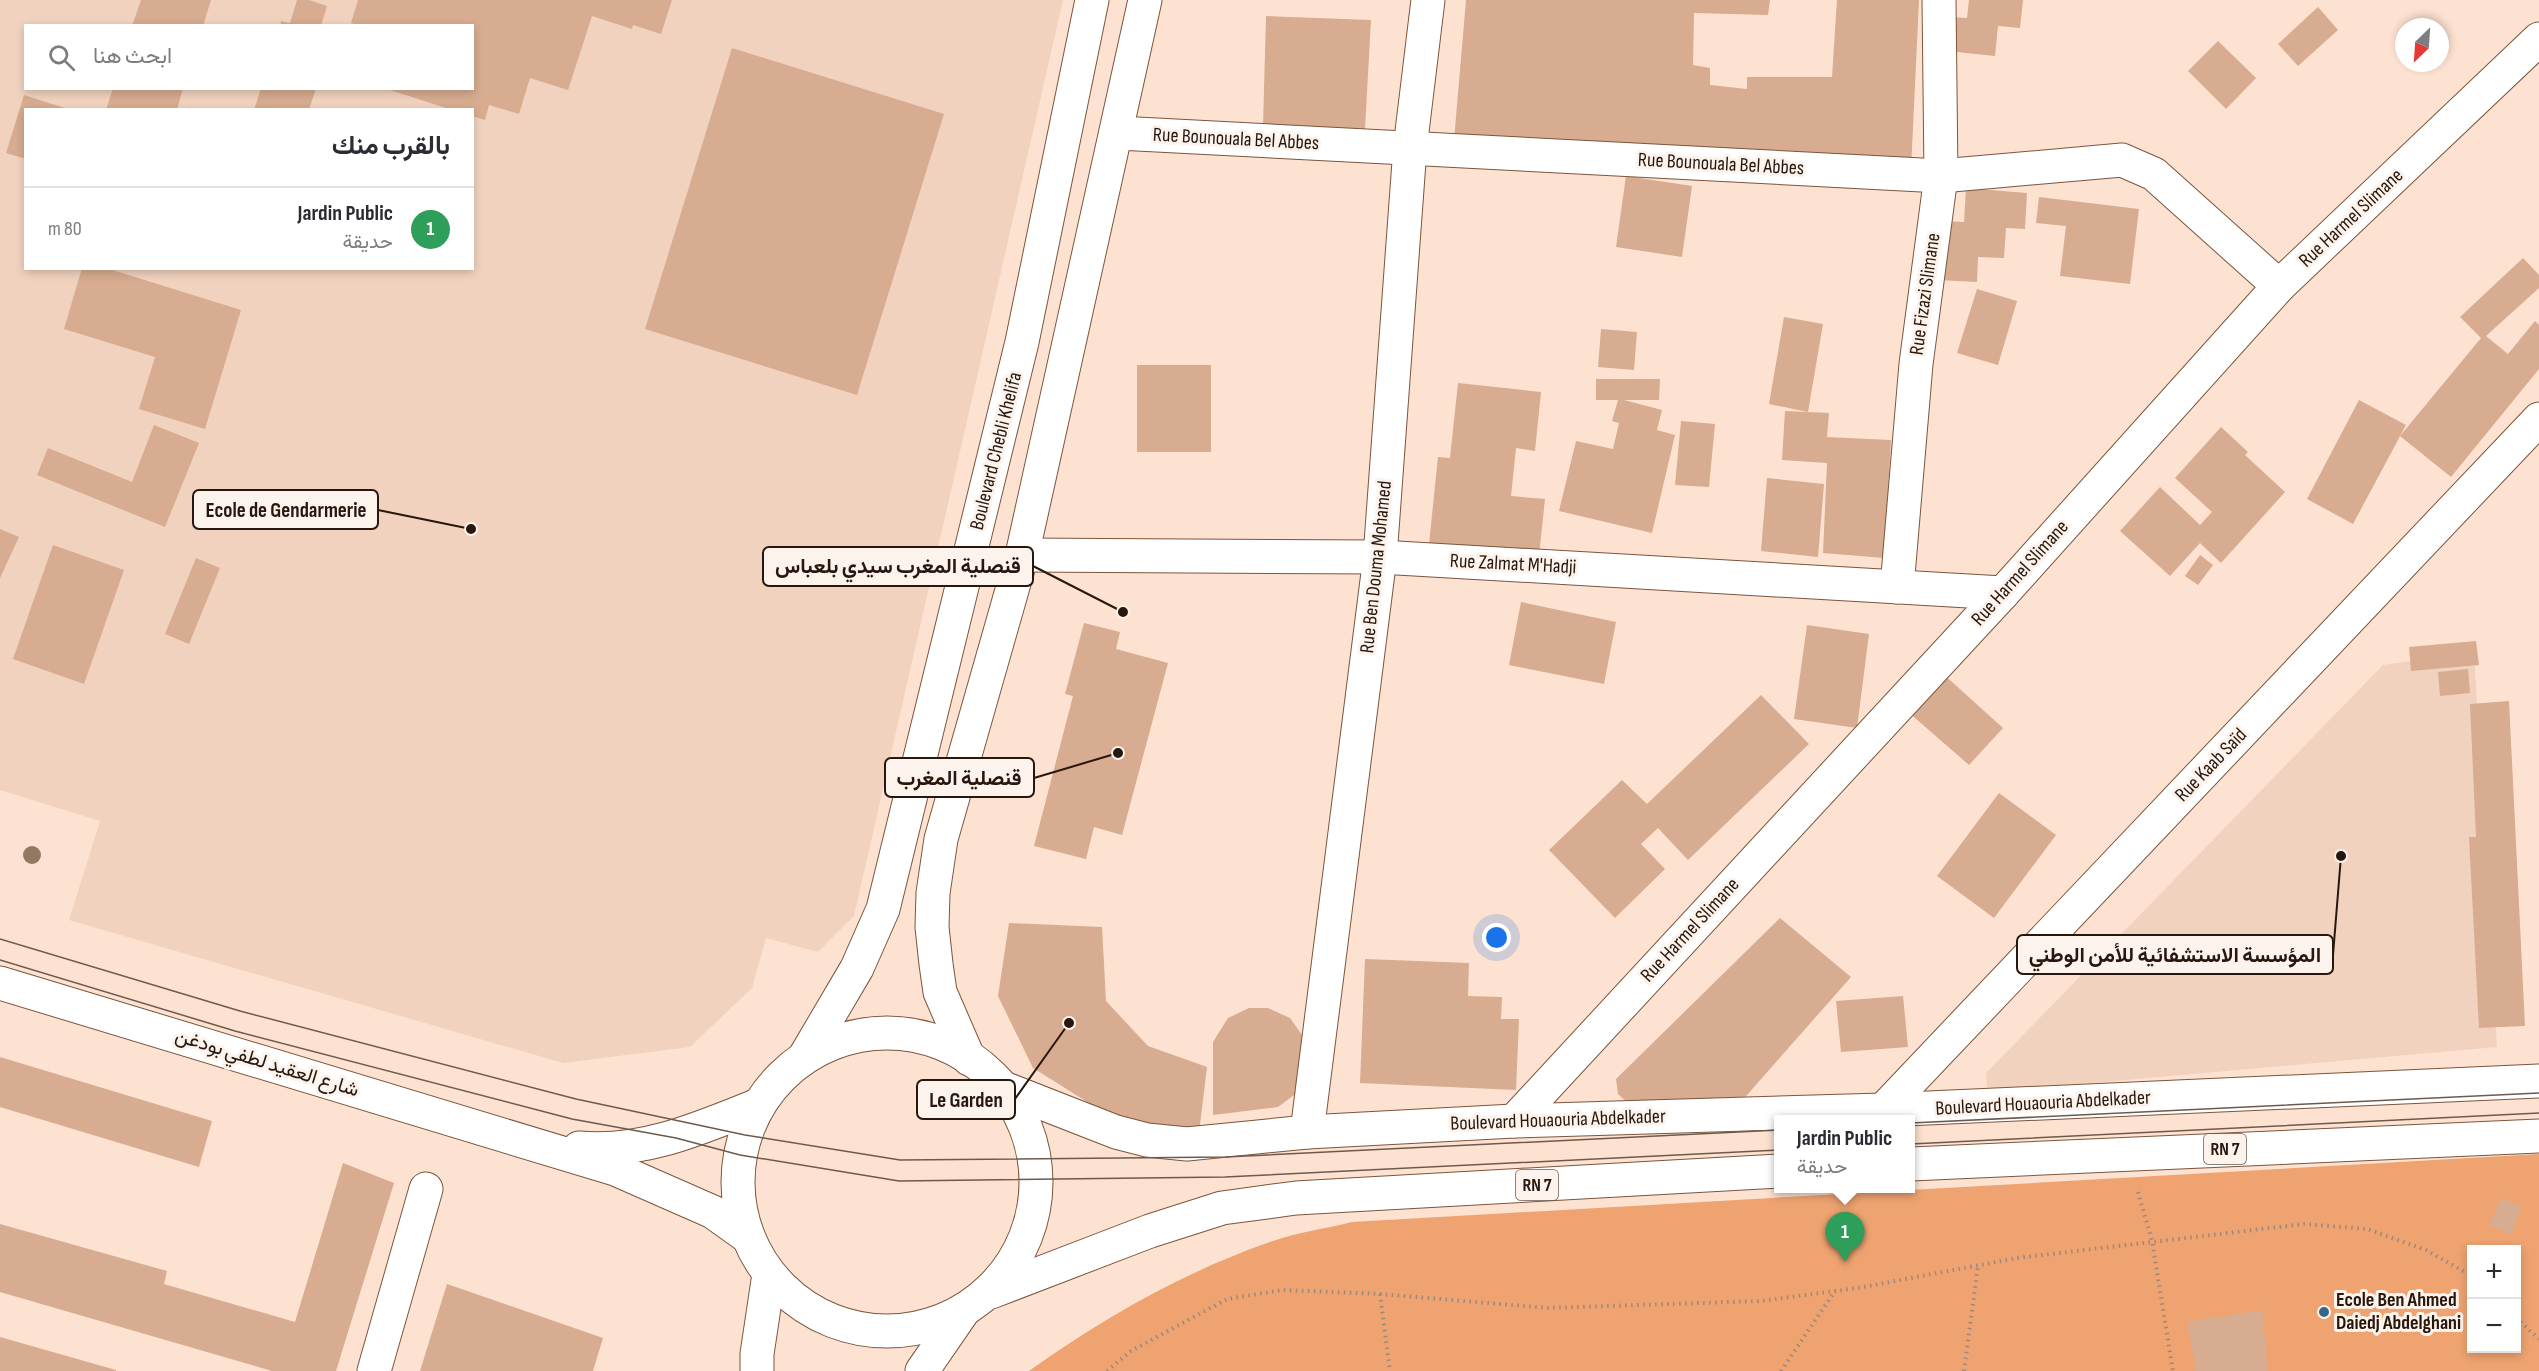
<!DOCTYPE html>
<html lang="ar">
<head>
<meta charset="utf-8">
<style>
  :root { --surface:#fff; --page:#f7f7f7; --text:#2b2b33; --muted:#7c7c81; --line:#e1e1e2; --accent:#111827 }
  body { margin:0; font-family:"Sofia Sans Condensed",Vazirmatn,sans-serif; background:var(--page); color:var(--text); direction:rtl }
  .controls { position:absolute; right:18px; bottom:18px; display:grid; overflow:hidden; border-radius:0px; box-shadow:0 3px 9px #0003 }
  .controls button { width:54px; height:54px; display:grid; place-items:center; padding:0; border:0; border-bottom:2px solid var(--line); background:var(--surface); color:var(--text); font:30px sans-serif }
  .compass { position:absolute; left:2395px; top:18px; width:54px; height:54px; border-radius:50%; background:var(--surface); box-shadow:0 3px 9px #0003; rotate:205deg }
  .you { position:absolute; left:1497px; top:938px; width:21px; height:21px; margin:-15px; border:4px solid #fff; border-radius:50%; background:#1a73e8; box-shadow:0 0 0 9px #1a73e833 }
  .badge { display:grid; place-items:center; width:39px; height:39px; border-radius:50%; background:var(--accent); color:#fff; font-size:20px; font-weight:700 }
  .pin { position:absolute; translate:-50% -50px; filter:drop-shadow(0 2px 3px #0008) }
  .pin::after { content:''; position:absolute; top:32px; width:21px; height:18px; background:inherit; clip-path:polygon(0 0,100% 0,50% 100%) }
  .popup { position:absolute; left:1774px; top:1115px; width:141px; height:78px; box-sizing:border-box; display:grid; place-content:center; border-radius:0px; background:var(--surface); filter:drop-shadow(0 2px 4px #0005); font-size:20px; white-space:nowrap; color:var(--muted) }
  .popup b { font-size:22px; color:var(--text) }
  .popup::after { content:''; position:absolute; left:50%; top:100%; margin-left:-12px; border:12px solid transparent; border-top-color:var(--surface) }
  .list { margin:0; padding:0; list-style:none }
  h2 { display:flex; justify-content:space-between; align-items:center; height:78px; margin:0; padding:0 24px; font-size:26px }
  h2 small { font-size:20px; font-weight:400; color:var(--muted) }
  .list li { display:grid; grid-template-columns:39px 1fr auto; gap:18px; align-items:center; box-sizing:border-box; height:84px; padding:0 24px; border-top:2px solid var(--line) }
  .list b { display:block; font-size:22px; white-space:nowrap }
  .list p { margin:0; font-size:20px; white-space:nowrap; color:var(--muted) }
  .list em { font-size:20px; font-style:normal; color:var(--muted) }
  .icon { flex:none; width:33px; height:33px; fill:none; stroke:currentColor; stroke-width:2; stroke-linecap:round; stroke-linejoin:round }
  .map { position:relative; flex:none; width:2539px; height:1371px; overflow:hidden; direction:ltr }
  .search { position:absolute; background:var(--surface); box-shadow:0 3px 9px #0003; left:24px; top:24px; width:450px; height:66px; display:flex; align-items:center; gap:15px; box-sizing:border-box; padding:0 21px; border-radius:0px; color:var(--muted); font-size:22px }
  .panel { position:absolute; background:var(--surface); box-shadow:0 3px 9px #0003; left:24px; top:108px; width:450px; height:162px; border-radius:0px; direction:rtl }
  .map>svg:first-child { display:block }
</style>
</head>
<body>
<div class="map">
<svg width="2539" height="1371" viewBox="0 0 2539 1371">
  <rect width="100%" height="100%" fill="#fde2d1"/>
  <g fill="#f1d2bf" fill-rule="evenodd">
    <path d="M0,0H1063L854,916L818,952L766,938L752,988L690,1047L563,1063L69,920L100,821L0,790ZM26,26H472V88H26ZM26,110H472V268H26Z"/>
    <path d="M2474,652L2497,1047L2003,1091L1987,1087L1986,1073L2383,665Z"/>
  </g>
  <path fill="#eea370" fill-rule="evenodd" d="M2539,1154V1371H1029C1102,1319 1182,1273 1267,1243C1294,1233 1324,1229 1352,1222ZM2472,1250H2516V1348H2472Z"/>
  <g fill="#d7ac90">
    <path d="M141,0H211L203,26H132Z"/>
    <path d="M297,0H309L327,6L321,26H280L281,21L290,23Z"/>
    <path d="M358,0H672L661,34L633,25L632,29L592,16L568,90L530,78L519,114L489,105L485,120L472,116V110H452L387,89L472,88V26H360L351,23Z"/>
    <path d="M1466,0H1770L1768,15L1694,13L1693,65L1710,68V85L1747,89V77H1832L1837,0H1919L1911,170L1454,140Z"/>
    <path d="M1969,0H2023L2020,28L1998,26L1995,56L1947,51L1951,17L1967,18Z"/>
    <path d="M2318,7L2338,30L2298,66L2278,44Z"/>
    <path d="M1266,16L1371,20L1365,129L1263,126Z"/>
    <path d="M2218,41L2256,78L2226,109L2188,71Z"/>
    <path d="M732,48L944,114L857,395L645,329Z"/>
    <path d="M113,88H183L177,110H106Z"/>
    <path d="M261,88H316L309,110H254Z"/>
    <path d="M24,95L68,109L26,110V159L6,153Z"/>
    <path d="M1626,176L1692,186L1682,257L1616,247Z"/>
    <path d="M1966,188L2027,193L2025,229L2006,228L2004,258L1978,257L1977,282L1938,280L1942,221L1964,222Z"/>
    <path d="M2039,197L2139,209L2130,284L2060,276L2066,226L2036,223Z"/>
    <path d="M2523,258L2539,275V288L2486,336L2508,354L2535,321L2539,325V369L2451,477L2400,436L2481,338L2460,317Z"/>
    <path d="M82,268H106L241,310L205,429L139,409L155,357L64,329Z"/>
    <path d="M1977,289L2017,301L1998,365L1957,353Z"/>
    <path d="M1784,317L1823,324L1808,412L1769,404Z"/>
    <path d="M1601,329L1637,332L1634,370L1598,367Z"/>
    <rect x="1137" y="365" width="74" height="87"/>
    <path d="M1596,379H1660L1659,400H1624L1662,410L1657,430L1675,435L1652,533L1559,511L1576,441L1613,449L1619,423L1612,421L1618,400H1596Z"/>
    <path d="M1458,383L1541,392L1535,451L1516,448L1511,496L1545,499L1539,556L1429,544L1438,457L1450,458Z"/>
    <path d="M2359,400L2406,425L2353,524L2307,499Z"/>
    <path d="M1785,411L1829,413L1827,437L1891,440L1884,558L1823,553L1827,463L1782,460Z"/>
    <path d="M1681,421L1715,424L1709,487L1675,485Z"/>
    <path d="M154,425L199,443L165,527L37,475L48,448L132,482Z"/>
    <path d="M2221,427L2248,452L2245,455L2285,492L2221,563L2200,543L2170,576L2120,531L2160,487L2200,525L2212,512L2175,478Z"/>
    <path d="M1767,478L1824,484L1818,557L1761,551Z"/>
    <path d="M0,529L19,537L0,578Z"/>
    <path d="M53,545L124,570L84,684L13,659Z"/>
    <path d="M2200,555L2213,565L2198,585L2185,576Z"/>
    <path d="M196,558L220,568L189,644L165,634Z"/>
    <path d="M1521,602L1616,622L1604,684L1509,665Z"/>
    <path d="M1084,623L1120,632L1116,649L1168,663L1122,835L1094,827L1086,859L1034,846L1073,696L1065,694Z"/>
    <path d="M1807,625L1869,634L1857,728L1794,719Z"/>
    <path d="M2476,641L2479,665L2411,671L2409,647Z"/>
    <path d="M2468,669L2470,693L2440,696L2438,672Z"/>
    <path d="M1941,672L2003,728L1969,765L1907,711Z"/>
    <path d="M1761,695L1809,744L1688,860L1658,828L1641,844L1665,869L1615,918L1549,850L1622,780L1647,804Z"/>
    <path d="M2509,701L2525,1026L2479,1028L2469,837H2476L2470,704Z"/>
    <path d="M1999,793L2056,835L1994,918L1937,876Z"/>
    <path d="M1780,918L1851,977L1740,1103L1629,1104L1618,1094L1616,1079Z"/>
    <path d="M1009,923L1102,927L1106,1001L1148,1046L1207,1067L1198,1141L1124,1125L1033,1068L998,996Z"/>
    <path d="M1365,959L1469,963L1468,996L1502,997L1501,1019H1519L1516,1090L1360,1083Z"/>
    <path d="M1903,996L1908,1047L1841,1052L1836,1001Z"/>
    <path d="M1249,1008H1268L1290,1018L1307,1042L1298,1092L1278,1107L1213,1115V1042L1228,1018Z"/>
    <path d="M0,1057L212,1121L199,1167L0,1107Z"/>
    <path d="M343,1163L394,1183L336,1371H272L0,1292V1224L167,1271L164,1284L295,1322Z"/>
    <path d="M2501,1198L2522,1207L2511,1235L2489,1225Z"/>
    <path d="M447,1284L603,1338L593,1371H420Z"/>
    <path d="M2262,1310L2268,1371H2196L2187,1322Z"/>
    <path d="M0,1337L116,1370V1371H0Z"/>
  </g>
  <g fill="none" stroke-linecap="round" stroke-linejoin="round">
    <g stroke="#7b553c" stroke-width="35">
      <g id="minor">
        <path d="M1118,133L1941,176L2122,160L2154,174L2279,286"/>
        <path d="M1022,555L1380,557L2003,593"/>
        <path d="M1897,587L1916,364L1941,176L1939,0"/>
        <path d="M1883,1110L2539,419"/>
        <path d="M1514,1121L2003,593L2279,286L2539,39"/>
        <path d="M1307,1132L1380,557L1410,148L1428,0"/>
        <path d="M374,1371L426,1189"/>
      </g>
    </g>
    <g stroke="#7b553c" stroke-width="35">
      <g id="tertiary">
        <path d="M0,983L615,1169L713,1212L748,1237"/>
        <path d="M579,1148C642,1154 701,1128 758,1105"/>
      </g>
    </g>
    <g stroke="#7b553c" stroke-width="35">
      <g id="primary">
        <circle cx="887" cy="1182" r="149"/>
        <path d="M804,1058L857,968L883,909L1022,342L1092,0"/>
        <path d="M969,1059L940,992L936,964L932,927L933,893L941,839L1022,555L1145,0"/>
        <path d="M1001,1087L1116,1132L1147,1140L1187,1144L1307,1132L1514,1121L1883,1110L2539,1081"/>
        <path d="M1911,1164L2539,1136"/>
        <path d="M991,1292L1150,1231L1222,1208L1296,1198L1779,1171"/>
        <path d="M757,1371V1354L769,1274"/>
        <path d="M922,1371L964,1310"/>
      </g>
    </g>
    <g stroke="#9e887a" stroke-width="4" stroke-dasharray="1.5 4.5" stroke-linecap="butt">
      <path d="M2138,1192L2152,1241L2173,1371"/>
      <path d="M1380,1294L1390,1371"/>
      <path d="M2516,1318L2539,1339"/>
      <path d="M1107,1371L1131,1351L1227,1299L1282,1290L1380,1294L1548,1308L1761,1301L1858,1288L2017,1258L2304,1224L2367,1229L2426,1250L2472,1276"/>
      <path d="M1781,1371L1835,1291"/>
      <path d="M1964,1371L1978,1266"/>
    </g>
    <use href="#minor" stroke="#fff" stroke-width="33"/>
    <use href="#tertiary" stroke="#fff" stroke-width="33"/>
    <use href="#primary" stroke="#fff" stroke-width="33"/>
    <g stroke="#6d5a4d" stroke-width="1.5">
      <path d="M0,939L240,1011L576,1099L745,1135L900,1160L1225,1157L1779,1130"/>
      <path d="M0,960L235,1031L572,1119L676,1138L740,1155L899,1181L1225,1177L1779,1150"/>
      <path d="M1911,1123L2539,1093"/>
      <path d="M1911,1144L2539,1113"/>
    </g>
  </g>
  <circle fill="#947864" cx="32" cy="855" r="9"/>
  <circle fill="#346885" stroke="#fdf3ed" stroke-width="2" cx="2324" cy="1312" r="6"/>
  <g text-anchor="middle" dominant-baseline="central" stroke-width="6" stroke-linejoin="round" paint-order="stroke">
    <g fill="#fdf3ed" stroke="#675950" stroke-width="1.5">
      <rect x="2204" y="1134" width="42" height="30" rx="4.5"/>
      <rect x="1516" y="1170" width="42" height="30" rx="4.5"/>
    </g>
    <g font-size="18" font-weight="bold" fill="#27170c">
      <text x="2225" y="1149">RN 7</text>
      <text x="1537" y="1185">RN 7</text>
    </g>
    <g font-size="20" fill="#27170c" stroke="#fdf3ed">
      <text transform="translate(1236 139) rotate(3)">Rue Bounouala Bel Abbes</text>
      <text transform="translate(1721 164) rotate(3)">Rue Bounouala Bel Abbes</text>
      <text transform="translate(2351 218) rotate(-43)">Rue Harmel Slimane</text>
      <text transform="translate(1925 294) rotate(-82)">Rue Fizazi Slimane</text>
      <text transform="translate(996 451) rotate(-76)">Boulevard Chebli Khelifa</text>
      <text transform="translate(1513 564) rotate(3)">Rue Zalmat M'Hadji</text>
      <text transform="translate(1376 567) rotate(-84)">Rue Ben Douma Mohamed</text>
      <text transform="translate(2020 573) rotate(-48)">Rue Harmel Slimane</text>
      <text transform="translate(2211 765) rotate(-46)">Rue Kaab Saïd</text>
      <text transform="translate(1690 930) rotate(-47)">Rue Harmel Slimane</text>
      <text transform="translate(267 1063) rotate(17)">شارع العقيد لطفي بودغن</text>
      <text transform="translate(2043 1103) rotate(-3)">Boulevard Houaouria Abdelkader</text>
      <text transform="translate(1558 1120) rotate(-2)">Boulevard Houaouria Abdelkader</text>
    </g>
    <g font-size="20" font-weight="bold" fill="#27170c" stroke="#fdf3ed" text-anchor="start">
      <text x="2336" y="1300">Ecole Ben Ahmed<tspan x="2336" dy="23">Daiedj Abdelghani</tspan></text>
    </g>
  </g>
  <path fill="none" stroke="#27170c" stroke-width="2" d="M471 529L378 510M1123 612L1033 566M1118 753L1034 778M2341 856L2333 955M1069 1023L1015 1099"/>
  <g fill="#27170c" stroke="#fdf3ed" stroke-width="2">
    <circle cx="471" cy="529" r="6"/>
    <circle cx="1123" cy="612" r="6"/>
    <circle cx="1118" cy="753" r="6"/>
    <circle cx="2341" cy="856" r="6"/>
    <circle cx="1069" cy="1023" r="6"/>
  </g>
  <g fill="#fdf3ed" stroke="#27170c" stroke-width="2">
    <rect x="193" y="490" width="185" height="39" rx="6"/>
    <rect x="763" y="547" width="270" height="39" rx="6"/>
    <rect x="885" y="758" width="149" height="39" rx="6"/>
    <rect x="2017" y="935" width="316" height="39" rx="6"/>
    <rect x="917" y="1080" width="98" height="39" rx="6"/>
  </g>
  <g font-size="21" text-anchor="middle" font-weight="bold" fill="#27170c">
    <text x="286" y="517">Ecole de Gendarmerie</text>
    <text x="898" y="573">قنصلية المغرب سيدي بلعباس</text>
    <text x="959" y="785">قنصلية المغرب</text>
    <text x="2175" y="962">المؤسسة الاستشفائية للأمن الوطني</text>
    <text x="966" y="1107">Le Garden</text>
  </g>
</svg>
<div class="controls">
<button>+</button>
<button>−</button>
</div>
<svg class="compass" viewBox="-18 -18 36 36"><path d="M0-13l5 13h-10z" fill="#e53935"/><path d="M0 13l5-13h-10z" fill="#7c7c81"/></svg>
<div class="you"></div>
<div class="pin badge" style="left:1845px;top:1262px;background:#2e9e5b">1</div>
<div class="popup"><b>Jardin Public</b>حديقة</div>
<div class="search"><svg class="icon" aria-label="search" viewBox="0 0 24 24"><circle cx="10" cy="10" r="6"/><path d="M15 15l6 6"/></svg>ابحث هنا</div>
<section class="panel">
<h2>بالقرب منك<small></small></h2>
<ul class="list">
<li><span class="badge" style="background:#2e9e5b">1</span><div><b>Jardin Public</b><p>حديقة</p></div><em>80 m</em></li>
</ul>
</section>
</div>
</body>
</html>
